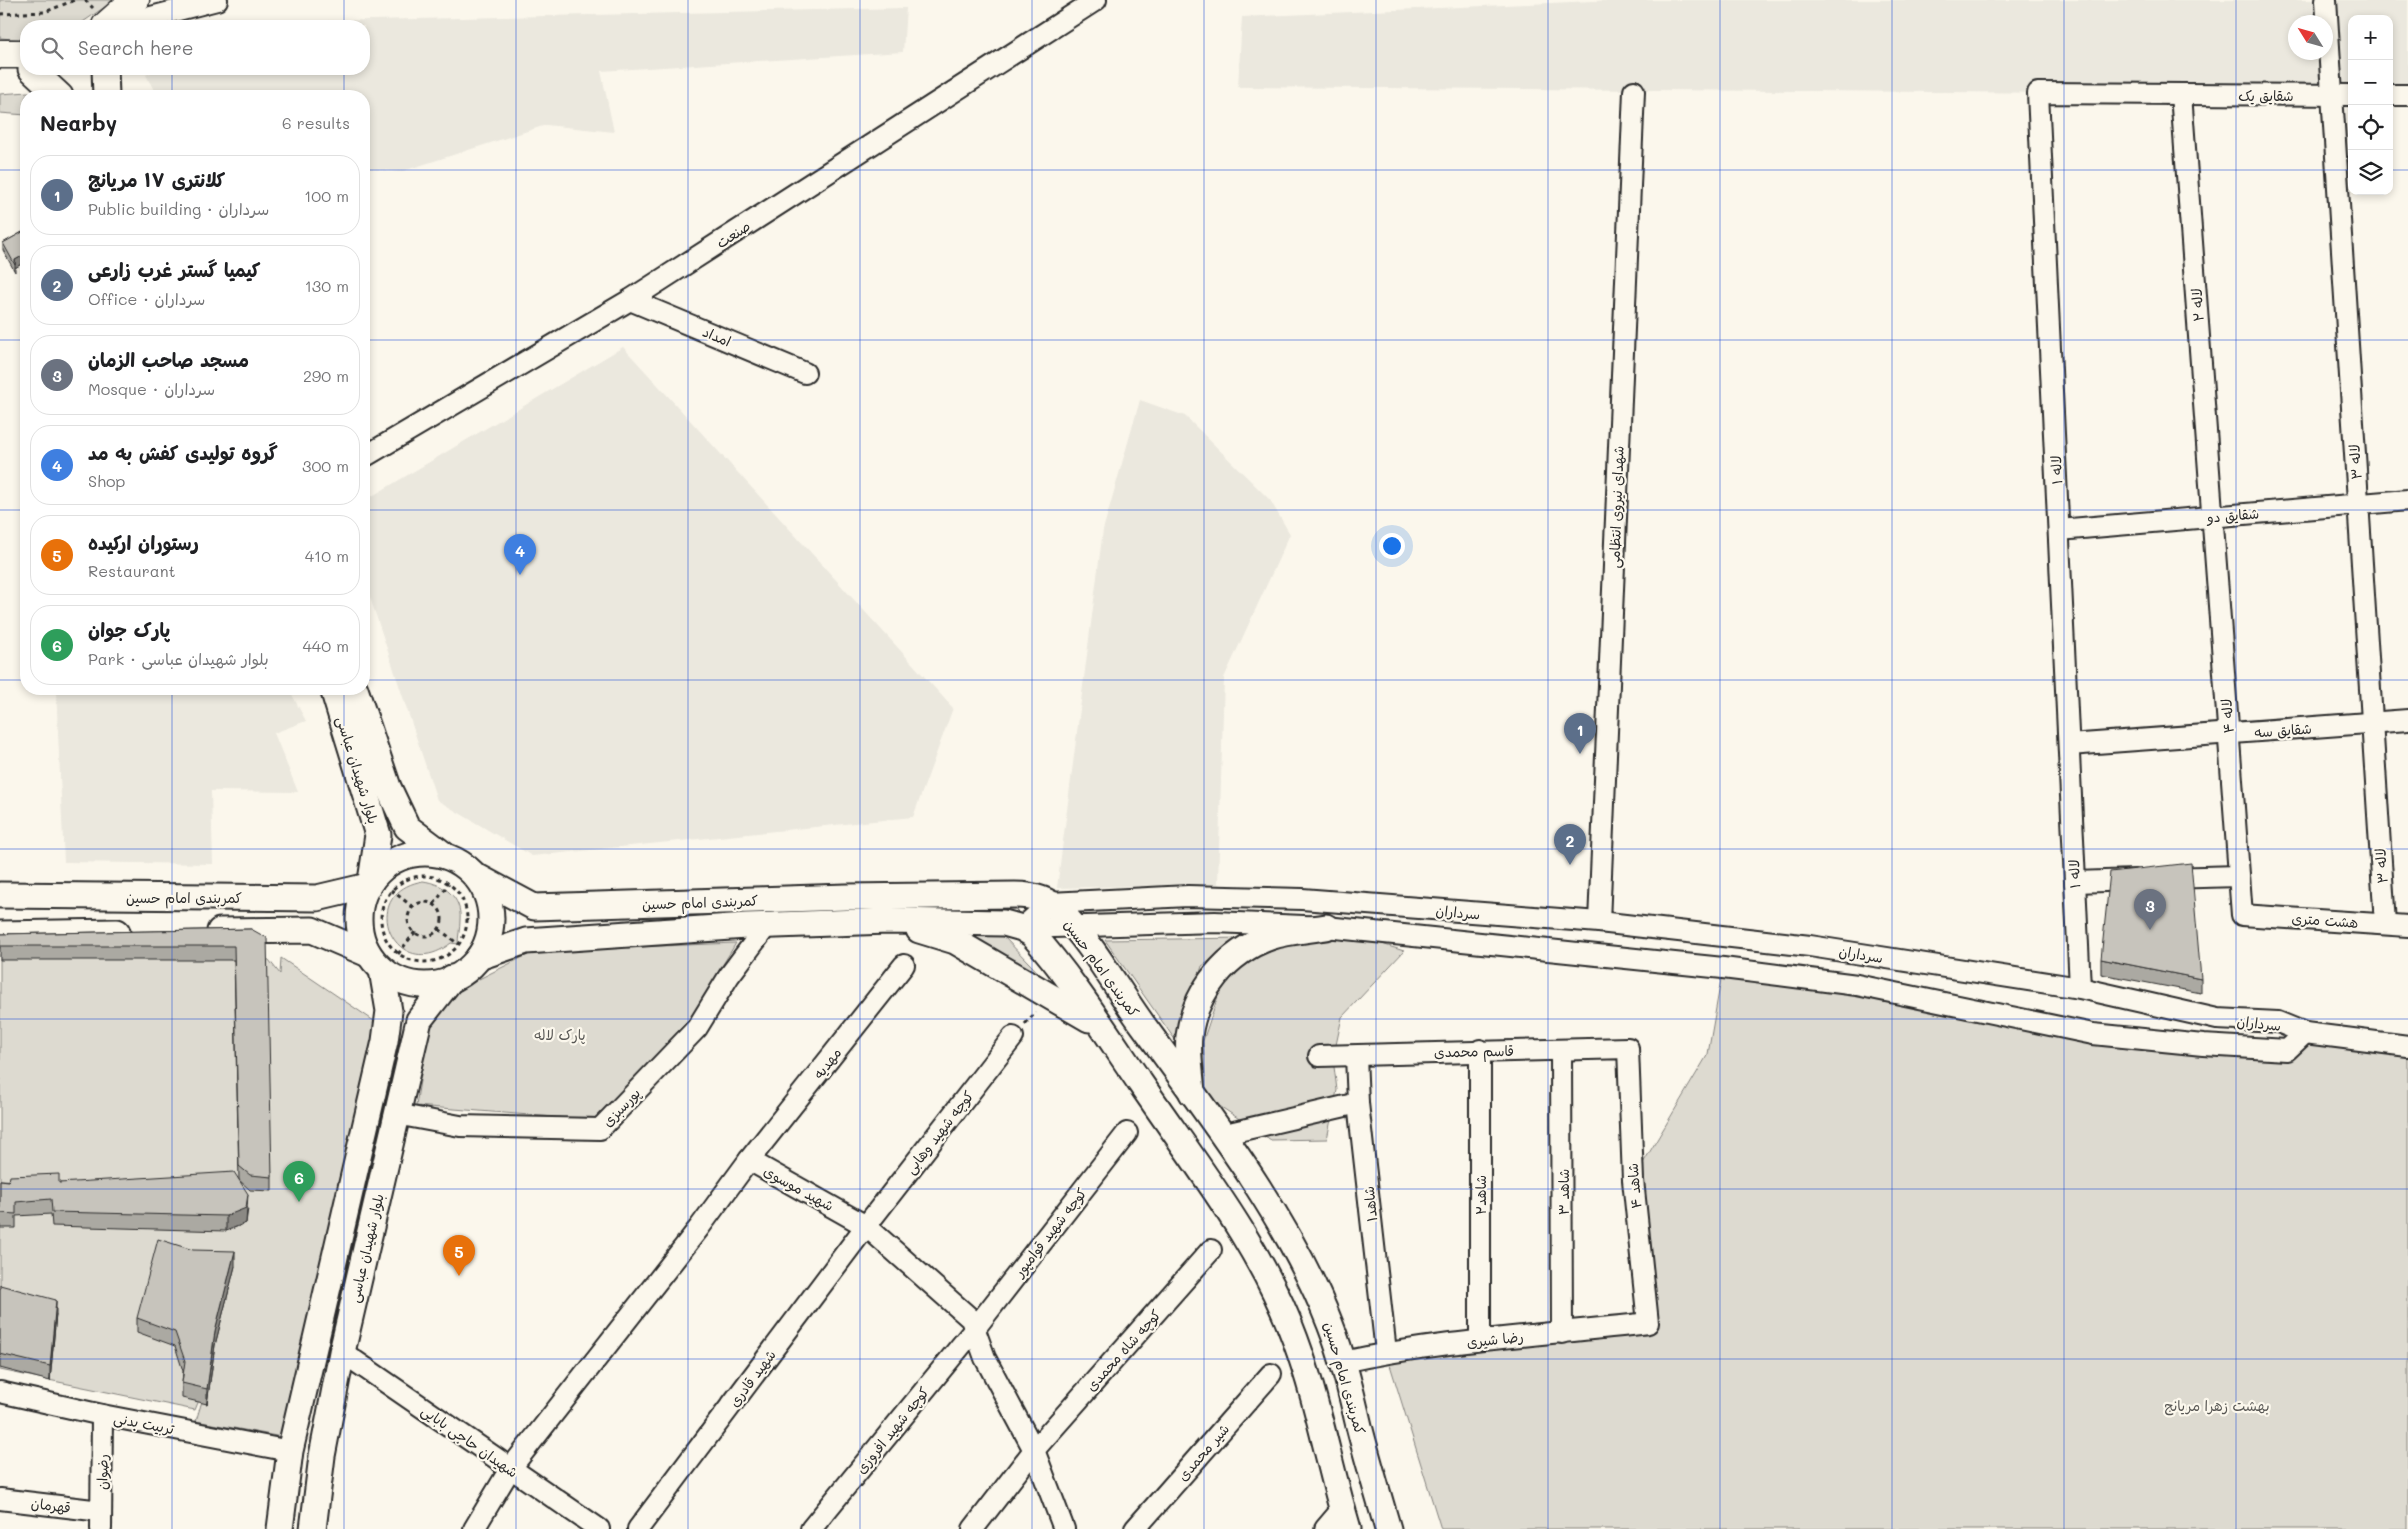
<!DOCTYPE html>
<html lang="en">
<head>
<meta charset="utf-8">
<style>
  :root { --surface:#fff; --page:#f6f6f6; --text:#202124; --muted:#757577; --line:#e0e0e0; --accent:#2563eb }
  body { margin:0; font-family:Mali,"Playpen Sans Arabic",sans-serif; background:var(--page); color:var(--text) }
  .controls { position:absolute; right:15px; top:15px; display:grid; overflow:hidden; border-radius:10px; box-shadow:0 2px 8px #0003 }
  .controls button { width:45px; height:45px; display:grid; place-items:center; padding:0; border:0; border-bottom:1px solid var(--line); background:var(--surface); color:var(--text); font:25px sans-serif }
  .compass { position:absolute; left:2288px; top:15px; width:45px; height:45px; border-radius:50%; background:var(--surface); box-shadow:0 2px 8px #0003; rotate:307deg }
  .you { position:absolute; left:1391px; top:545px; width:18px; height:18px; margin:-12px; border:4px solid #fff; border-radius:50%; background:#1a73e8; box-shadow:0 0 0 8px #1a73e833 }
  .badge { display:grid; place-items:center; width:32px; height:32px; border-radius:50%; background:var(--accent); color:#fff; font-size:16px; font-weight:700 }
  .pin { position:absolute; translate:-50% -41px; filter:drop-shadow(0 1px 2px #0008) }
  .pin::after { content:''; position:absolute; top:26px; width:18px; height:15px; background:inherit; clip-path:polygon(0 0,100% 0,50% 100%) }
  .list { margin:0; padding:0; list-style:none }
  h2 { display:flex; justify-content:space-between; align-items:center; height:65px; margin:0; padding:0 20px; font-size:21px }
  h2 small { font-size:16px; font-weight:400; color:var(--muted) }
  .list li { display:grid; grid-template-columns:32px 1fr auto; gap:15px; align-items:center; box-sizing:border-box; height:80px; margin:0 10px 10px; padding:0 10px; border:1px solid var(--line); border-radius:20px }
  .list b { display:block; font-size:19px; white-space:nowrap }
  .list p { margin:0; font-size:16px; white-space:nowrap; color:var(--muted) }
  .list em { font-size:16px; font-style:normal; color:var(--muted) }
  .icon { flex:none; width:28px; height:28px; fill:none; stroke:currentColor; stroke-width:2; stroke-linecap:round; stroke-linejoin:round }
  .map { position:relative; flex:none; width:2408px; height:1529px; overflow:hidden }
  .search { position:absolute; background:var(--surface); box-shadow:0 2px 8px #0003; left:20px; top:20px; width:350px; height:55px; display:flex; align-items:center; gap:12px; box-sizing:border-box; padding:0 18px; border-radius:20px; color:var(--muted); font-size:19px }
  .panel { position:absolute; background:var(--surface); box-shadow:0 2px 8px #0003; left:20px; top:90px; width:350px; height:605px; border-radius:20px }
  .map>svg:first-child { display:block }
</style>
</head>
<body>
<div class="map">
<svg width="2408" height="1529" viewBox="0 0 2408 1529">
  <rect width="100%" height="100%" fill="#fbf7ec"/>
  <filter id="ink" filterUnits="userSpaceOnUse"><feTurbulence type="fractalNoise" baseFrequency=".02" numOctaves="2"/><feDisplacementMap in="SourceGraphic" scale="10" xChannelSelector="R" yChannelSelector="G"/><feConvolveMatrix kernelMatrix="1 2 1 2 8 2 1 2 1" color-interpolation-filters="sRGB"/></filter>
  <g filter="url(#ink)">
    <g fill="#ebe8de" fill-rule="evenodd">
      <path d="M1614,0H2408V95H2389V19H2352V95L1238,87L1242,17ZM2296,22H2326V52H2296Z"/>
      <path d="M906,8L903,52L601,71L614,132L546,125L400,172L364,168V96H157L146,75L158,69H364V26H234L239,23Z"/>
      <path d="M623,347L953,708L913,817L532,856L437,800L364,579V501Z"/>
      <path d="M1140,400L1185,416L1270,500L1290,534L1224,678L1218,884L1057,888L1103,530Z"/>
      <path d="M56,689H289L306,721L274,733L298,792L211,791L213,864L64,862Z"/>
    </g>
    <g fill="#dddad0" stroke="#84827e">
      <path d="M0,0H115L77,26H26V40L0,38Z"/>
      <path d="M28,92L40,96H26V115L0,113V94Z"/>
      <path d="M423,881C444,884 462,897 460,920C460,929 458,936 458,944L451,943C396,987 354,893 423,881Z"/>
      <path d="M1341,931L1404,951L1342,1017L1333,1059L1337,1090L1327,1139L1271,1140L1206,1097L1203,1041L1218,996L1236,968L1273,949Z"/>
      <path d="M953,932L1003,936L1053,988Z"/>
      <path d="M1243,938L1202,966L1178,1044L1105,940Z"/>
      <path d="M736,943L686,1025L593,1120L416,1106L428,1030L461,988L535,951Z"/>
      <path d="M245,953L269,960L280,974L281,958L380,1025L282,1437L196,1421L212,1368L195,1410L0,1370V954Z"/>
      <path d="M1723,968L2093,1034L2287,1050L2305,1033L2408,1046V1529H1441L1386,1352L1647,1323L1633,1180L1708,1054Z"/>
    </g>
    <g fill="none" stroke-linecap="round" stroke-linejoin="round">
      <g stroke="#2b2b2b" stroke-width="24">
        <g id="minor">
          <path d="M2326,0L2385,924"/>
          <path d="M116,26L217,0"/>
          <path d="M2181,94L2242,915L2408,926"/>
          <path d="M2389,95H2408"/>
          <path d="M630,300L805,373"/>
          <path d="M364,457L630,300L1096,0"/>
          <path d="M2059,530L2408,500"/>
          <path d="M2069,745L2408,720"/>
          <path d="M2166,878L2239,876"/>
          <path d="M2075,882L2135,880"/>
          <path d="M1599,922L1634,91"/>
          <path d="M1022,928L1050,903L1188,896L1302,899L1599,922L1810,946L2080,988L2217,1019L2278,1022L2305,1033L2408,1046"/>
          <path d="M1022,928L1215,922L1326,927L1723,968L1857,985L2093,1034L2203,1045L2287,1050L2305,1033"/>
          <path d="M2080,988L2038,93L2352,95"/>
          <path d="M1561,1051L1562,1333"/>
          <path d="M1319,1056L1628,1048L1633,1180L1648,1323C1546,1335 1443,1340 1343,1362"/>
          <path d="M1356,1056L1358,1103L1386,1352"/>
          <path d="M396,1114L460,1126L600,1129L697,1028L729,976L768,924"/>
          <path d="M1221,1135L1358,1103"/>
          <path d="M749,1160L866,1226L971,1319L985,1358L1034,1450L1064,1529"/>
          <path d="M1480,1340V1050"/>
          <path d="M342,1352L599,1529"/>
          <path d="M0,1392L102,1415L290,1451"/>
          <path d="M0,1499L101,1511"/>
          <path d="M101,1529L102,1415"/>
          <path d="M474,1529L510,1469L699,1228L749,1160L904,965"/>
          <path d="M638,1529L866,1226L1013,1037"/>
          <path d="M811,1529L973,1331L1127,1133"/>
          <path d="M973,1529L1034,1450L1211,1250"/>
          <path d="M1135,1529L1271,1374"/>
          <path d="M1325,1529L1342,1509"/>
        </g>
      </g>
      <g stroke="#2b2b2b" stroke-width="29">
        <g id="major">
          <path d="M31,69L60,96"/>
          <path d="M105,69L106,96"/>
          <path d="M333,689L378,835L371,881"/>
          <path d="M355,689L388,787L407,827L443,854"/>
          <circle cx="425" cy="919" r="66"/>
          <path d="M476,876L534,907L846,897L1015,895C1033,895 1048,899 1060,911C1093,944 1116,988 1143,1025C1210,1117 1289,1218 1330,1324C1343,1357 1351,1392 1359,1426C1368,1461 1378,1495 1388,1529"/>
          <path d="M0,895L317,898L368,886"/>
          <path d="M919,930L955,941L1089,1019"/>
          <path d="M220,931L312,930L368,954"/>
          <path d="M0,934L117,932"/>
          <path d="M479,957L526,941L746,926L888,921L1004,923L1022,928L1032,934C1071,977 1108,1036 1141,1084C1197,1166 1261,1246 1295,1339C1318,1401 1329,1466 1348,1529"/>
          <path d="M1192,1093C1191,1075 1187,1054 1189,1036C1195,991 1227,952 1270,937C1287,931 1308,930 1326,927"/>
          <path d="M280,1529L290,1451L385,1041L389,1011L382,970"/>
          <path d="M313,1529L322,1456L342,1352L419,1020L452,978"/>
        </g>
      </g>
      <g stroke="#2b2b2b" stroke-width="31">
        <g id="highway">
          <path d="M106,26L135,0"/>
          <path d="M0,54H26"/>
        </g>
      </g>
      <g stroke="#2b2b2b" stroke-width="3" stroke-dasharray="4 4" stroke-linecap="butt">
        <path d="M85,0L93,8"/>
        <path d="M0,14L45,12L75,0"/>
        <circle cx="424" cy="919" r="43"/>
        <path d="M391,890L413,907"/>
        <circle cx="425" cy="919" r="17"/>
        <path d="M434,904L449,884"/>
        <path d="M439,929L458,944"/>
        <path d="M398,954L415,932"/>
        <path d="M1025,1024L1036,1012"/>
      </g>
      <use href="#minor" stroke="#fbf7ec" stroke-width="20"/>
      <use href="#major" stroke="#fbf7ec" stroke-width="25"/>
      <use href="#highway" stroke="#fbf7ec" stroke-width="28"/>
    </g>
    <g fill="#aba9a2" stroke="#2b2b2b">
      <path d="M26,230V261L15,268V272L3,250V243Z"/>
      <path d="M251,929L272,1177V1191L250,1190L239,1180L234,960H0V934Z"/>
      <path d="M2101,959L2201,979V993L2101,974Z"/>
      <path d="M0,1180L59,1183L248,1208L246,1223L226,1231L52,1226L51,1214L16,1216V1228H0Z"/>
      <path d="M235,1266L215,1345L207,1404L182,1398V1383L183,1371L175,1346L137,1332V1318Z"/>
      <path d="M0,1285L56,1314L50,1381L0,1368Z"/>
    </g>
    <g fill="#8b8984" stroke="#2b2b2b">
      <path d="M26,254V261L15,268V260Z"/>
      <path d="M248,1194L246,1223L226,1231V1216Z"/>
      <path d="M235,1251V1266L215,1345L207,1404V1389L215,1331Z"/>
      <path d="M56,1300V1314L50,1381V1366Z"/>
    </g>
    <g fill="#c7c4bc" stroke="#2b2b2b">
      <path d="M26,230V254L15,260V265L3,243Z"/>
      <path d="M2191,863L2201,979L2101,959L2110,872Z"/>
      <path d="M251,929L267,938L272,1177L250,1175L239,1166L234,946H0V934Z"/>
      <path d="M234,1172L248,1194L246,1208L226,1216L52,1212L51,1199L16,1202V1214L0,1213V1180L9,1181L10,1176L59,1174V1183Z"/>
      <path d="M158,1239L193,1250L235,1251L215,1331L207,1389L182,1383L185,1361L175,1332L137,1318Z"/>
      <path d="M0,1285L56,1300L50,1366L0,1354Z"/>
    </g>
  </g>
  <path fill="none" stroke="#1d4ed8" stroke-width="1" stroke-opacity="0.55" d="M172,0V26M344,0V26M516,0V1529M688,0V1529M860,0V1529M1032,0V1529M1204,0V1529M1376,0V1529M1548,0V1529M1720,0V1529M1892,0V1529M2064,0V1529M2236,0V1529M172,69V96M344,69V96M0,170H26M364,170H2352M2389,170H2408M0,340H26M364,340H2408M0,510H26M364,510H2408M0,680H26M364,680H2408M172,689V1529M344,689V1529M0,849H2408M0,1019H2408M0,1189H2408M0,1359H2408"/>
  <g text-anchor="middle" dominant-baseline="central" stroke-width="4.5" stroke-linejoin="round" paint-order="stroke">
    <g font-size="14" fill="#2b2b2b" stroke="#fbf7ec">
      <text x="2266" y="95">شقایق یک</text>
      <text transform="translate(733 234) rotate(-33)">صنعت</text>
      <text transform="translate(2197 305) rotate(-94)">لاله ۲</text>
      <text transform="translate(717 336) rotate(23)">امداد</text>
      <text transform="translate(2355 462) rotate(-94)">لاله ۳</text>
      <text transform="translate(2056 470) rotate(-93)">لاله ۱</text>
      <text transform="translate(1616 507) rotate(-88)">شهدای نیروی انتظامی</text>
      <text transform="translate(2233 515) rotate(-5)">شقایق دو</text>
      <text transform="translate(2227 716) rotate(-94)">لاله ۴</text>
      <text transform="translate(2283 730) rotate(-4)">شقایق سه</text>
      <text transform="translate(358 770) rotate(73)">بلوار شهیدان عباسی</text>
      <text transform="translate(2381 866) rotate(-94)">لاله ۳</text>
      <text transform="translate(2074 874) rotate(-93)">لاله ۱</text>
      <text x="184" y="897">کمربندی امام حسین</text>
      <text transform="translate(700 902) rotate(-2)">کمربندی امام حسین</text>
      <text transform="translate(1458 912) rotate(5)">سرداران</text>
      <text transform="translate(2325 920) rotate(4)">هشت متری</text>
      <text transform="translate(1861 954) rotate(9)">سرداران</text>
      <text transform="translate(1102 968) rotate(54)">کمربندی امام حسین</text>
      <text transform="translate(2259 1023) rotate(6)">سرداران</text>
      <text transform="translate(1474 1051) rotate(-1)">قاسم محمدی</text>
      <text transform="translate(827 1063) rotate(-52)">مهدیه</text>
      <text transform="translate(621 1107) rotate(-46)">پورسبزی</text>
      <text transform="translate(939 1132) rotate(-52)">کوچه شهید وهابی</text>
      <text transform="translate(1634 1186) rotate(-95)">شاهد ۴</text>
      <text transform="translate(799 1188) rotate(29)">شهید موسوی</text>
      <text transform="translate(1563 1192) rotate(-90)">شاهد ۳</text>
      <text transform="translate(1480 1195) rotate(-90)">شاهد۲</text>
      <text transform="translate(1370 1204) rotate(-96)">شاهد۱</text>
      <text transform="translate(1050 1232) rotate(-52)">کوچه شهید قوامپور</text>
      <text transform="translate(366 1248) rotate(-77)">بلوار شهیدان عباسی</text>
      <text transform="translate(1495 1339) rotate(-6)">رضا شیری</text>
      <text transform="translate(1123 1350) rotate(-48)">کوچه شاه محمدی</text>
      <text transform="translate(752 1378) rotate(-53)">شهید قادری</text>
      <text transform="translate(1345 1378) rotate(74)">کمربندی امام حسین</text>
      <text transform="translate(144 1423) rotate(11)">تربیت بدنی</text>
      <text transform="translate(892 1430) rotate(-51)">کوچه شهید افروزی</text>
      <text transform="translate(470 1441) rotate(35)">شهیدان حاجی بابایی</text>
      <text transform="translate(1203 1452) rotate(-49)">شیر محمدی</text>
      <text transform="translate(102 1472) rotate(-89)">رضوان</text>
      <text transform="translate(51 1505) rotate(7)">قهرمان</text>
    </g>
    <g font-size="14" fill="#585754" stroke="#fbf7ec">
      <text x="560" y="1034">پارک لاله</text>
      <text x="2217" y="1405">بهشت زهرا مریانج</text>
    </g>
  </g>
</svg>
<div class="controls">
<button>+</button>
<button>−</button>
<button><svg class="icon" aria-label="locate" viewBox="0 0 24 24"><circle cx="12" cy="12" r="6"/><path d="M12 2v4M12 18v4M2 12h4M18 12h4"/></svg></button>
<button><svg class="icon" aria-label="layers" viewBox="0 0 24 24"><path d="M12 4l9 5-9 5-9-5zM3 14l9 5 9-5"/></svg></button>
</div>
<svg class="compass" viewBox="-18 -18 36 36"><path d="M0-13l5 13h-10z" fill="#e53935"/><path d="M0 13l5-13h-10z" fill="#757577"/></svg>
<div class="you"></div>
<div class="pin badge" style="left:1580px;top:754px;background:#5c6f8a">1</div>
<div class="pin badge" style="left:1570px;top:865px;background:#5c6f8a">2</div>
<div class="pin badge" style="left:2150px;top:930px;background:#6b7280">3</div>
<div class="pin badge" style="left:520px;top:575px;background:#3f7fe0">4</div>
<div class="pin badge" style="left:459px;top:1276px;background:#e8710a">5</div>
<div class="pin badge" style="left:299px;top:1202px;background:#2e9e5b">6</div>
<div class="search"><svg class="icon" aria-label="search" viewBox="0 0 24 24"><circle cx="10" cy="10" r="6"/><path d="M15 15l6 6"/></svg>Search here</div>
<section class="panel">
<h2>Nearby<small>6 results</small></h2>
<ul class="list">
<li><span class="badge" style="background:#5c6f8a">1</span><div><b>کلانتری ۱۷ مریانج</b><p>Public building · سرداران</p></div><em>100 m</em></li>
<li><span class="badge" style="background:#5c6f8a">2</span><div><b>کیمیا گستر غرب زارعی</b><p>Office · سرداران</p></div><em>130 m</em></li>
<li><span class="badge" style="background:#6b7280">3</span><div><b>مسجد صاحب الزمان</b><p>Mosque · سرداران</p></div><em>290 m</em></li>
<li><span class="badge" style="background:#3f7fe0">4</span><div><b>گروه تولیدی کفش به مد</b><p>Shop</p></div><em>300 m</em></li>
<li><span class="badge" style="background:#e8710a">5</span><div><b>رستوران ارکیده</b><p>Restaurant</p></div><em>410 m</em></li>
<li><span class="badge" style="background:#2e9e5b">6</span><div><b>پارک جوان</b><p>Park · بلوار شهیدان عباسی</p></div><em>440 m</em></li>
</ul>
</section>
</div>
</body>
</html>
